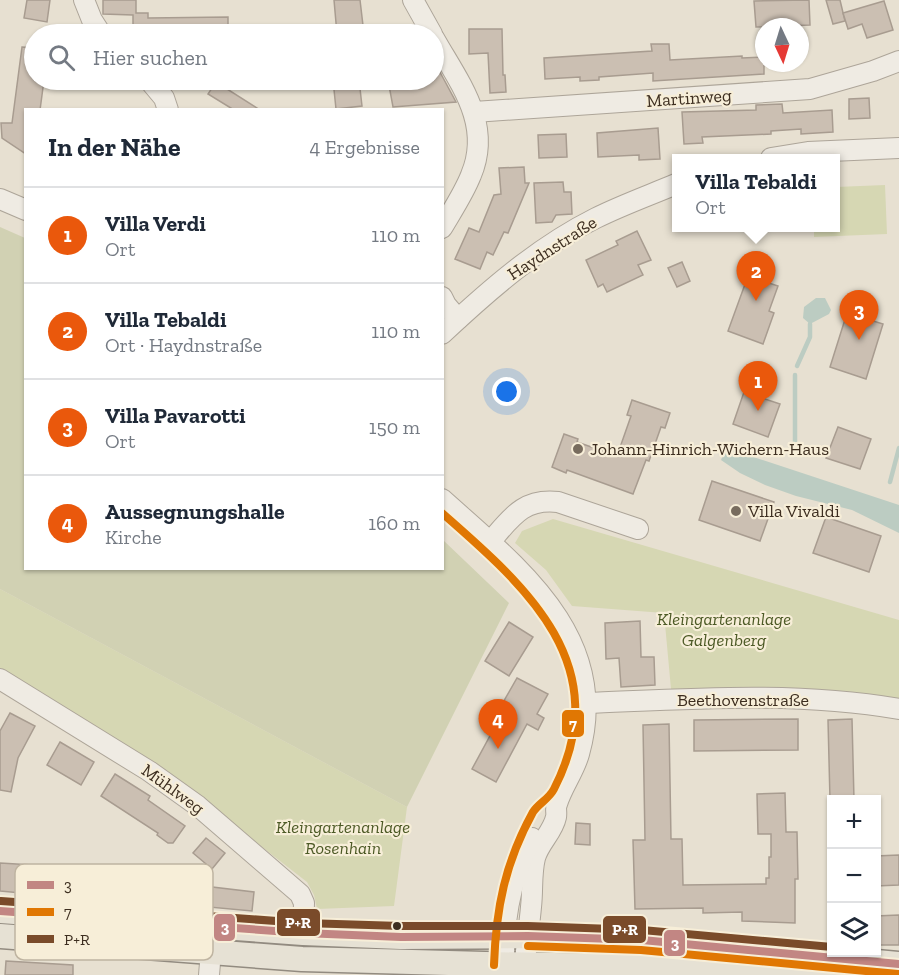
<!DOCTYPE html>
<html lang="de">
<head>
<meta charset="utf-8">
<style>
  :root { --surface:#fff; --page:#f2f2f3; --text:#1f2937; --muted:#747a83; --line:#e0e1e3; --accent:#ea580c }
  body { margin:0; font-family:"Zilla Slab",serif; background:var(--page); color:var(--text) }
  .controls { position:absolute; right:18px; bottom:18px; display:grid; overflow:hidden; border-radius:0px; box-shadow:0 2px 4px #0004 }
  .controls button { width:54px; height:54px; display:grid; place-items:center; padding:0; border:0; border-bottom:2px solid var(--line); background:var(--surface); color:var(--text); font:30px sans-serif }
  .compass { position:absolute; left:755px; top:18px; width:54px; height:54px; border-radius:50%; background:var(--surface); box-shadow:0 2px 4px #0004; rotate:176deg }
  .you { position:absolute; left:507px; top:392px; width:21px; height:21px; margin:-15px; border:4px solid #fff; border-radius:50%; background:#1a73e8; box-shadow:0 0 0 9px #1a73e833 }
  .badge { display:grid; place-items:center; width:39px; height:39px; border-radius:50%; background:var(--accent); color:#fff; font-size:20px; font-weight:700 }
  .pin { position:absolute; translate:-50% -50px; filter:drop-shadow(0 2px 3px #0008) }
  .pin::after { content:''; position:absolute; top:32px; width:21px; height:18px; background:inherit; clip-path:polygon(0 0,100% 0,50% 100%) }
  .popup { position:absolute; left:672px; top:154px; width:168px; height:78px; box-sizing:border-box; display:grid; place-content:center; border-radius:0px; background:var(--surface); filter:drop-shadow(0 2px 4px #0005); font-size:20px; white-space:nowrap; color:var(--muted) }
  .popup b { font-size:22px; color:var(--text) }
  .popup::after { content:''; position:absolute; left:50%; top:100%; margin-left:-12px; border:12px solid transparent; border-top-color:var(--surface) }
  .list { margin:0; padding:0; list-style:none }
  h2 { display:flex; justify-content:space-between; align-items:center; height:78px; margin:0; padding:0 24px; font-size:26px }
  h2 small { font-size:20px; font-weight:400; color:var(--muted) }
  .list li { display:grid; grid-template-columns:39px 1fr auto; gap:18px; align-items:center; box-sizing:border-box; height:96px; padding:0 24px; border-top:2px solid var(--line) }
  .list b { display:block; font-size:22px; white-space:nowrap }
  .list p { margin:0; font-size:20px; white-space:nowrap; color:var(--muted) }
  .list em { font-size:20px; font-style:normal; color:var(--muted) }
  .icon { flex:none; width:33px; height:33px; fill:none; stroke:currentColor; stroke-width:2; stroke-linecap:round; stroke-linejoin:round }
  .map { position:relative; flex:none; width:899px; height:975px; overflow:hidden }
  .search { position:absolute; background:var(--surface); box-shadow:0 2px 4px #0004; left:24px; top:24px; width:420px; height:66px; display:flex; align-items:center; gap:15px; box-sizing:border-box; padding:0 21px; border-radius:33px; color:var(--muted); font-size:22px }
  .panel { position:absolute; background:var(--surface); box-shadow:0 2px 4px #0004; left:24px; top:108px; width:420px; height:462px; border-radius:0px }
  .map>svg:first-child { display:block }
</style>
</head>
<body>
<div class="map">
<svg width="899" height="975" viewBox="0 0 899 975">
  <rect width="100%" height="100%" fill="#e7e0d1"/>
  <g fill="#d6d7b3">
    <path d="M885,185L887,234L814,237V228H836V187Z"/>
    <path d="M553,519L899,620V699L793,689H671L664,613L572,606L546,570L515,543L522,531Z"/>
    <path d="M0,589L407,807L394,906L317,909L314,895L307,882L181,784L0,668Z"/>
    <path d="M0,922L472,948V952L373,951L0,929Z"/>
  </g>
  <path fill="#d1d1b3" d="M0,227L25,238L26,568H442L443,540L509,603L407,807L0,589Z"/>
  <g fill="#bcccc2">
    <path d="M816,298H825L831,310L829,314L810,324L803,318L804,307Z"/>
    <path d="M726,448L899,505V533L852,510L796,496L765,485L740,473L721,460Z"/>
  </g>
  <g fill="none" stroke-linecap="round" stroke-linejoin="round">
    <g stroke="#bcccc2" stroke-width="4.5">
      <path d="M797,366L810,337V324"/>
      <path d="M795,375V446"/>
      <path d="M890,482L899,448"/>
    </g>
  </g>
  <g fill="#cbbfb2" stroke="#a89c90" stroke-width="1.5">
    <path d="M27,0H50L47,22L24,18Z"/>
    <path d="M103,0H136V13H148V18L228,17V34H133V15L103,14Z"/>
    <path d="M334,0H360L364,34H337Z"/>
    <path d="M809,0L810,25L756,27L754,1Z"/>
    <path d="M826,0H840L845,21L833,24Z"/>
    <path d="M884,1L893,30L867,38L862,24L848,29L843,13Z"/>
    <path d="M469,29H502L503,75H505L506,92L490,93L488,53L469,54Z"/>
    <path d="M651,44H669L670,60L742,56V58L764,57V74L653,81V73L599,77V80L580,81V77L545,79L544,58L652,51Z"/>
    <path d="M22,47L34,48V80H44L40,110H26V154L2,138L1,123H12Z"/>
    <path d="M434,61L456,102L393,107L388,80H434Z"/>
    <path d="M333,80H359L362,106L336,109Z"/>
    <path d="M216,82L260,110H234L208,94Z"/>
    <path d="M869,98L870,118L849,119V99Z"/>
    <path d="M782,104L783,113L832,110L833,132L801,134V129L771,131V134L702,137L703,143L684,144L682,112L756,110V105Z"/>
    <path d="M658,128L660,159L639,160V155L598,157L597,133Z"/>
    <path d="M566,134L567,157L539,158L538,135Z"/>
    <path d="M524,167L525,183H529L508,233L504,232L493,255L487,252L480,269L455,259L469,228L479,232L494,195L501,194L499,168Z"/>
    <path d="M563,182L564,192H571L572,214L556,215L552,222L536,223L534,183Z"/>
    <path d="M637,231L651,260L638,265L643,275L607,292L603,284L598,287L586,260L618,245L616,241Z"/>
    <path d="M682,262L690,281L677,287L668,268Z"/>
    <path d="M748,276L778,286L769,311L774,313L763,344L728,331Z"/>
    <path d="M847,313L883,324L866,379L830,367Z"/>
    <path d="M744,392L780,404L768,437L733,424Z"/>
    <path d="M632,400L670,413L665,428L661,427L649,461L646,460L633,494L567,470L566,473L552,467L564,434L578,439L577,442L617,456L631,416L627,415Z"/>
    <path d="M838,427L871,439L860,469L826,458Z"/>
    <path d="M712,481L774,502L760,541L699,520Z"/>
    <path d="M826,517L881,536L869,572L813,553Z"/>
    <path d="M640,621L641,657H654L655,685L621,687L619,658L606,659L605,623Z"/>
    <path d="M509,622L533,637L509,676L485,661Z"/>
    <path d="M517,678L548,694L537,714L544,718L538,730L527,724L496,782L472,769L505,708L501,706Z"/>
    <path d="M10,713L35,726L18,758L11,792L0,790V731Z"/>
    <path d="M798,719V750L694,751V720Z"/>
    <path d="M852,719L854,800H830L828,720Z"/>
    <path d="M669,724L671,839H682L683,885L766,884V878H769V857H771V834H758L757,794L785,793L786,832H797L798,879H795V923L742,921V912L703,913V908L635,909L633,840H645L643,725Z"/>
    <path d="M60,742L94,762L81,785L47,765Z"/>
    <path d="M115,774L150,796L148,800L185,826L173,843H168L157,835L158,833L101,796Z"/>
    <path d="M576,823L590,824V845L575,844Z"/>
    <path d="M206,838L225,853L212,869L193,853Z"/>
    <path d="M899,855V885L876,886V856Z"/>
    <path d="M0,863L33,865L132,877L133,874L151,875L133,901L118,900V902L0,891Z"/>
    <path d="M170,882L254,892L252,911L154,902Z"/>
    <path d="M899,915V945H876V916Z"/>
    <path d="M6,961L73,965V975H5Z"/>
  </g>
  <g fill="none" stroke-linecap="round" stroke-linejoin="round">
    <g stroke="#ada599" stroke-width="22">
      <g id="minor">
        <path d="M84,0L92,20L101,34"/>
        <path d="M413,0L432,34"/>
        <path d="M434,38C458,81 493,123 471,175C464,193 452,211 442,228"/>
        <path d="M149,80L164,98L168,110"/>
        <path d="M474,112L810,89L873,71L899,61"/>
        <path d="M771,158L808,152L899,148"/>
        <path d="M0,199L26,210"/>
        <path d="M442,297L446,305L458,319"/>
        <path d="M442,334C489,290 538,247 596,218C622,205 650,195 676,184"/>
        <path d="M442,499C519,568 612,638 579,754C574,772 562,787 557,804C555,808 557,813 556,817C553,832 539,843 535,858C531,874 533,890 531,907C529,930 525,952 524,975"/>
        <path d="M490,542C511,518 523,498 558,502L638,529"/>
        <path d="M0,679L149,771L198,806L300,894L304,903L303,933"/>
        <path d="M587,703C690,699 797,691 899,709"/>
        <path d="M209,975L211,951"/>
        <path d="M504,975C503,928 508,880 532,838"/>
      </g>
    </g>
    <g stroke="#928b80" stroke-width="27">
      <g id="major">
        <path d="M0,911L303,933L401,937L528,936L642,940L899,964"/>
        <path d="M0,936L302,959L485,964L677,967L839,975"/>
      </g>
    </g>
    <use href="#minor" stroke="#efebe3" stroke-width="20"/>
    <use href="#major" stroke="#e6e1d4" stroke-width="24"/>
    <g stroke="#f7eed8" stroke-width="12">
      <path id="bus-1" d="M0,911L303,933L401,937L528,936L642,940L899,964"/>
    </g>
    <g stroke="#f7eed8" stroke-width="12">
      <g id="bus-2">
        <path d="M442,513C528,588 617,666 554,789C549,799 539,803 533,812C505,863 496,908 494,965"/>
        <path d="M528,946L641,950L898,974"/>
      </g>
    </g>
    <g stroke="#f7eed8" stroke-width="12">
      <path id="bus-3" d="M1,901L304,923L401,926H528L642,930L832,947"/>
    </g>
    <use href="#bus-1" stroke="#c28683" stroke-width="8"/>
    <use href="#bus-2" stroke="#e07703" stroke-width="8"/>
    <use href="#bus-3" stroke="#7a4b2a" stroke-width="8"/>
  </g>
  <g fill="#786c5e" stroke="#f7eed8" stroke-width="2">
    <circle cx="578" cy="449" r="6"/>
    <circle cx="736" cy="511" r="6"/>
  </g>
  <circle fill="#3d2e20" stroke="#f7eed8" stroke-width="2" cx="397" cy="926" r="5"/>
  <g text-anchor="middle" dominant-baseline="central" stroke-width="4.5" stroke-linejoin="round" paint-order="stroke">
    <g font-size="18" fill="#3d2e20" stroke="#f7eed8">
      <text transform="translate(689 98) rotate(-4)">Martinweg</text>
      <text transform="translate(552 248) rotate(-33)">Haydnstraße</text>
      <text x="743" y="700">Beethovenstraße</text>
      <text transform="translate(173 789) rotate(36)">Mühlweg</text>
    </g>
    <g font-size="18" fill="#3d2e20" stroke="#f7eed8" text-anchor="start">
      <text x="590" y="449">Johann-Hinrich-Wichern-Haus</text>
      <text x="748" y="511">Villa Vivaldi</text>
    </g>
    <g font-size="18" font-style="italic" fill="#4d5a26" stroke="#f7eed8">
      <text x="724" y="619">Kleingartenanlage<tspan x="724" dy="21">Galgenberg</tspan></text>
      <text x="343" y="827">Kleingartenanlage<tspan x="343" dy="21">Rosenhain</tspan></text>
    </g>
  </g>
  <rect x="15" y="864" width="198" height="96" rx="9" fill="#f7eed8" stroke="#bfb4a1" stroke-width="1.5"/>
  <rect x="27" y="881" width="27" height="8" fill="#c28683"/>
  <rect x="27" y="908" width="27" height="8" fill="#e07703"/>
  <rect x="27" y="935" width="27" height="8" fill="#7a4b2a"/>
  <g font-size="16" fill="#3d2e20">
    <text x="64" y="891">3</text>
    <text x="64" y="918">7</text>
    <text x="64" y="945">P+R</text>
  </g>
  <g stroke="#f7eed8" stroke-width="2">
    <rect x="561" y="709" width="24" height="29" rx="6" fill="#e07703"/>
    <rect x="276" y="908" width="45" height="29" rx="6" fill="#7a4b2a"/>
    <rect x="213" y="913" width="23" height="29" rx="6" fill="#c28683"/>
    <rect x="602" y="915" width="45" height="29" rx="6" fill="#7a4b2a"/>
    <rect x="663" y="929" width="23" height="28" rx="6" fill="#c28683"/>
  </g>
  <g font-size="16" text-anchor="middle" font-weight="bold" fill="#fff">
    <text x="573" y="730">7</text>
    <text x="298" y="928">P+R</text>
    <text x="225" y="933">3</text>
    <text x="625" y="935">P+R</text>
    <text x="675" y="949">3</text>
  </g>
</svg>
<div class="controls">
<button>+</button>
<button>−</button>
<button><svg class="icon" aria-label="layers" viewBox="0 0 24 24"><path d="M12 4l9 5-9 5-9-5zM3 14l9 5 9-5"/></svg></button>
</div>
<svg class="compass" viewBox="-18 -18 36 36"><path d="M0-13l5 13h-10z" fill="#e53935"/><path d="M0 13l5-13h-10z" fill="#747a83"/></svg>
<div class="you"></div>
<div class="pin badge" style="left:758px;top:411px">1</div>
<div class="pin badge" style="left:756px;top:301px">2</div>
<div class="popup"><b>Villa Tebaldi</b>Ort</div>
<div class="pin badge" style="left:859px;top:340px">3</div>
<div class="pin badge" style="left:498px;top:749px">4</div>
<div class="search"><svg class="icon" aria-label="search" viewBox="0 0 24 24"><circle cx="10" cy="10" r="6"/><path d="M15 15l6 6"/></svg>Hier suchen</div>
<section class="panel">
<h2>In der Nähe<small>4 Ergebnisse</small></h2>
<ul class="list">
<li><span class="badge">1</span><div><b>Villa Verdi</b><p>Ort</p></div><em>110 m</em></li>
<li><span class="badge">2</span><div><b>Villa Tebaldi</b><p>Ort · Haydnstraße</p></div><em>110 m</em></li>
<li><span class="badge">3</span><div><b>Villa Pavarotti</b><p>Ort</p></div><em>150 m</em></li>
<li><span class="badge">4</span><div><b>Aussegnungshalle</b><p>Kirche</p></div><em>160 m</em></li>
</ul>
</section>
</div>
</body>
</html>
